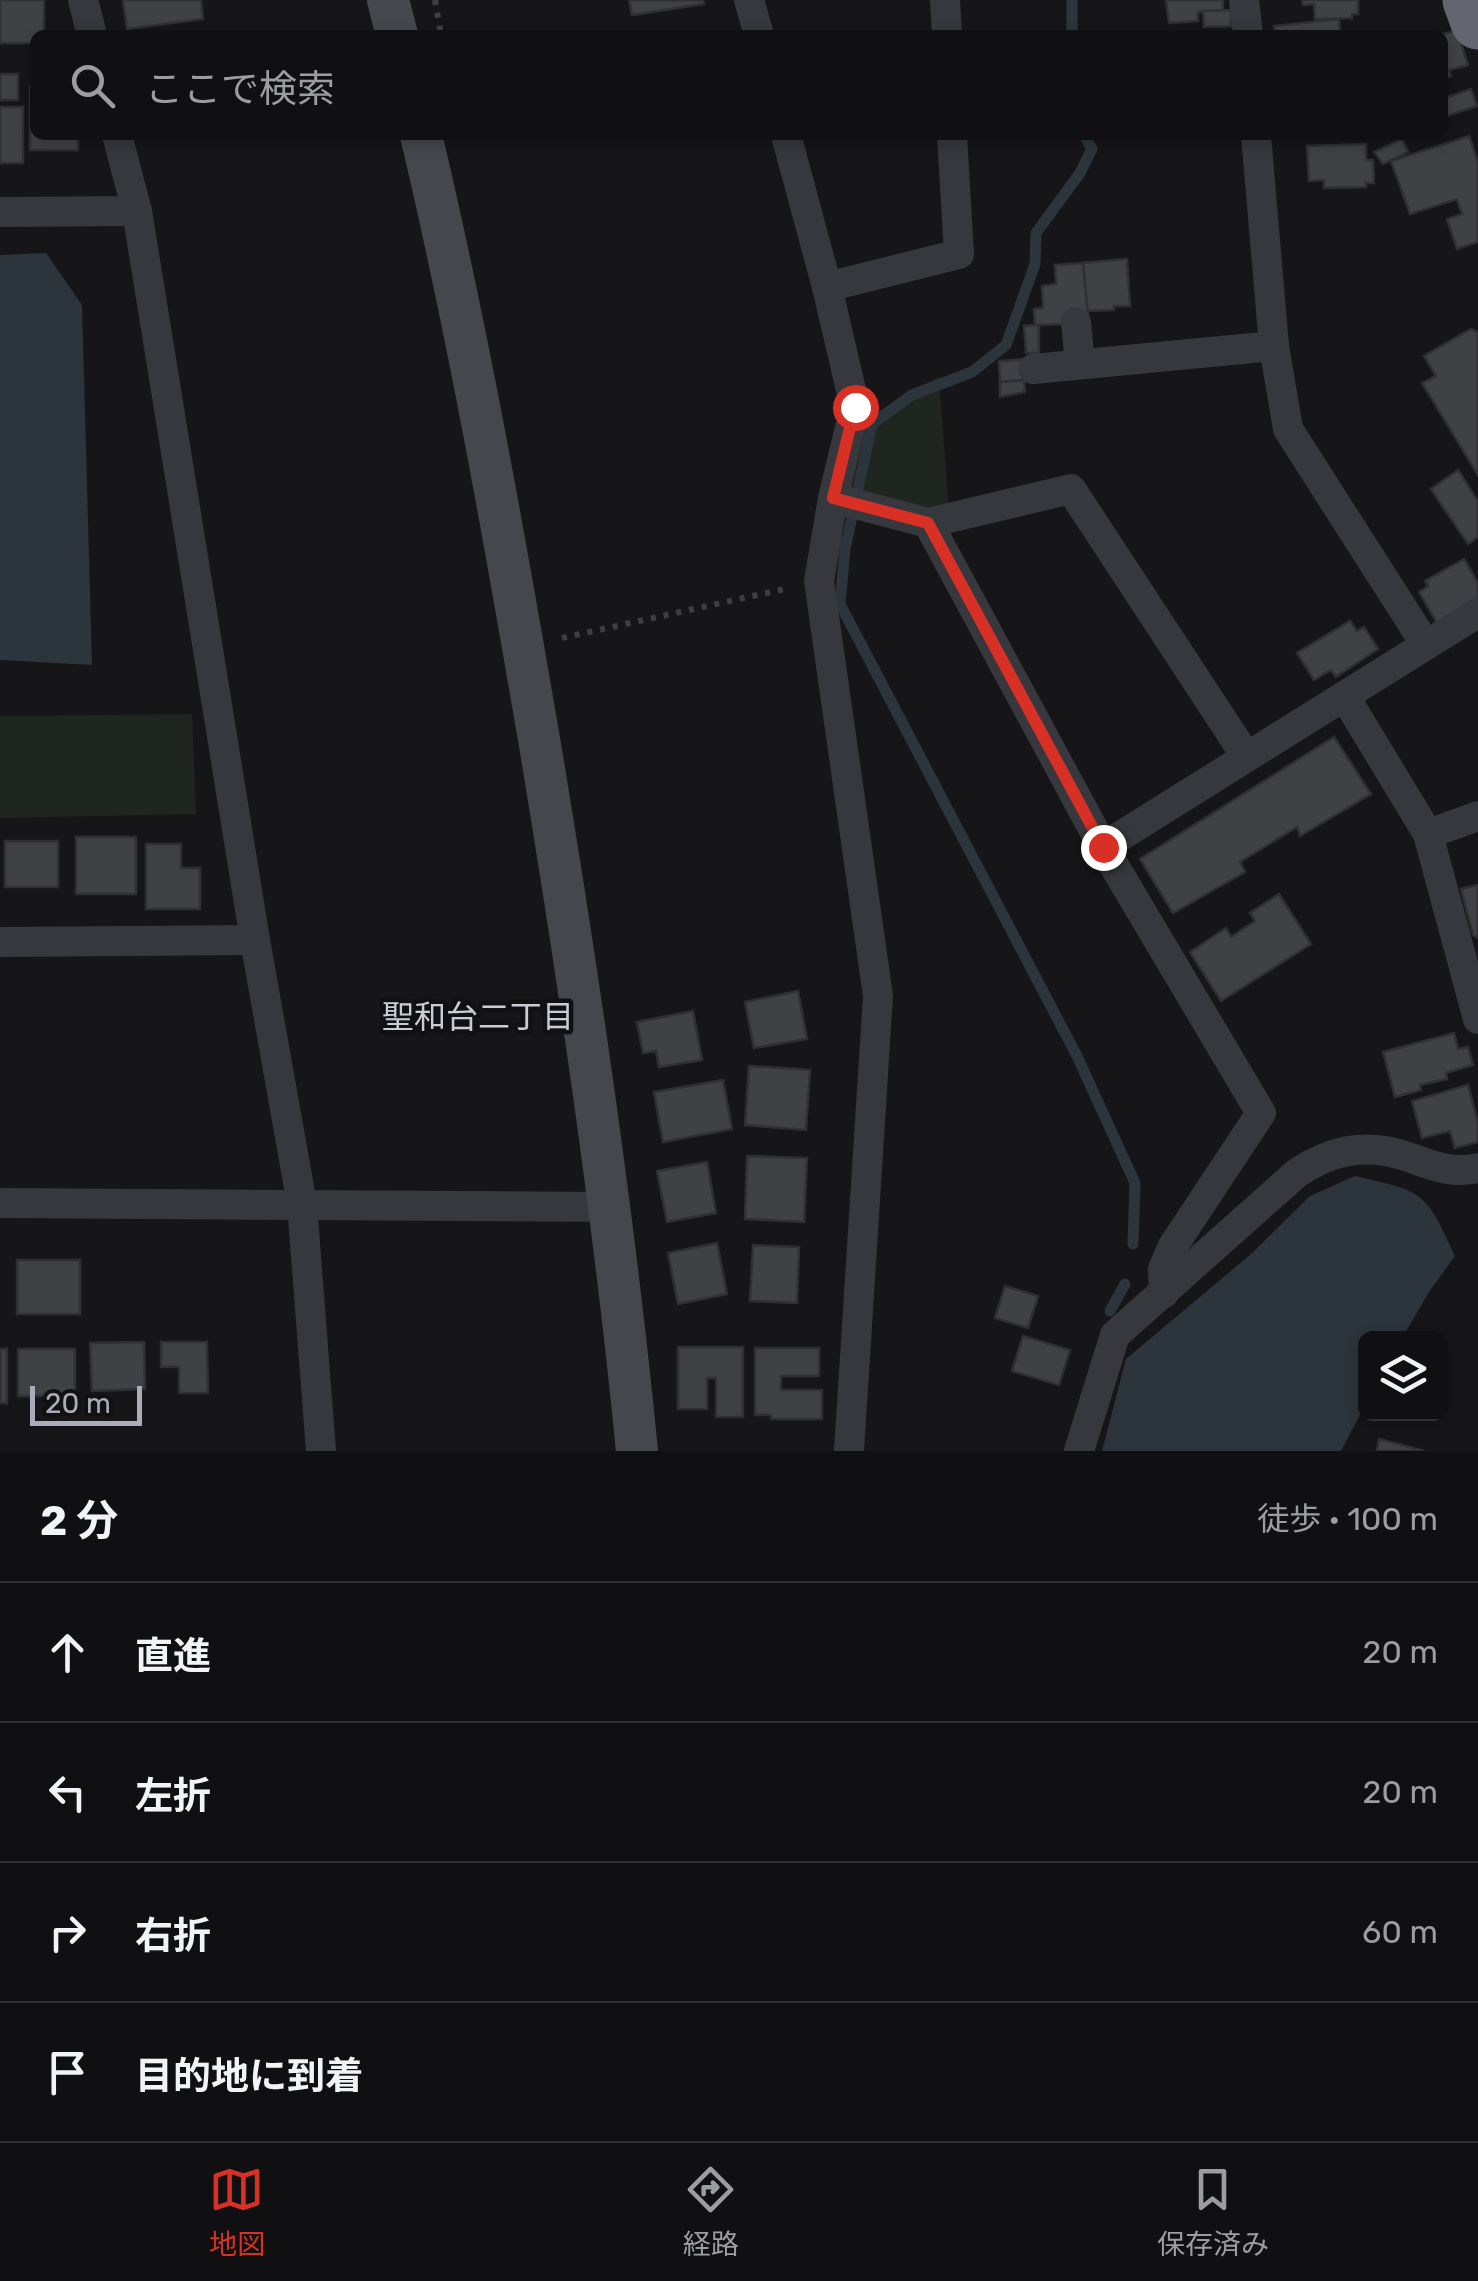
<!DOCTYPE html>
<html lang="ja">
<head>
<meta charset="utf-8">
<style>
  :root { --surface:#101012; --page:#19191b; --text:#f1f3f6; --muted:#9c9d9f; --line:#303032; --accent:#d93025 }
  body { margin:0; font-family:Rubik,"Noto Sans JP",sans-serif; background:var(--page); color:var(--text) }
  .controls { position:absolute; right:30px; bottom:30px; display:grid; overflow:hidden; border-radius:15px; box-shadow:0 5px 15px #0003 }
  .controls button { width:90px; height:90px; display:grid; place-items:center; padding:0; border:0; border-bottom:2px solid var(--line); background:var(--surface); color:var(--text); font:50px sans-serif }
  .scale { position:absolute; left:30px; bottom:25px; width:112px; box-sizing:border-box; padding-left:10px; border:5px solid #a8adb8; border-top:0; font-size:28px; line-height:35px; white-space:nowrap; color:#a8adb8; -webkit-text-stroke:8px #111113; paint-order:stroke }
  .stop { position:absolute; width:30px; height:30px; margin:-22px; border:8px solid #d93025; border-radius:50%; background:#fff }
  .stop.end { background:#d93025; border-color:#fff; box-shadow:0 2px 10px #0008 }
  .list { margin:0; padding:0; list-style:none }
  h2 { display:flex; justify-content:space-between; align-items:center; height:130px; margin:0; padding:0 40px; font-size:42px }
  h2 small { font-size:32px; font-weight:400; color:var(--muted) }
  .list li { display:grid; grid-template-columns:65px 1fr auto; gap:30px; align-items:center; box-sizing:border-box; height:140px; padding:0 40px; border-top:2px solid var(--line) }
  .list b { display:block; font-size:38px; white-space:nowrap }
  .list em { font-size:32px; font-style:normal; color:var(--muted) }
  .icon { flex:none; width:55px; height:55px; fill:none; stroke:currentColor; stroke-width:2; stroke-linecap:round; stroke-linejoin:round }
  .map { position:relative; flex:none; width:1478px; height:1451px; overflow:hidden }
  .search { position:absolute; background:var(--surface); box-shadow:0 5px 15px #0003; left:30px; right:30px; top:30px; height:110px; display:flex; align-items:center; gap:25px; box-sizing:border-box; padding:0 35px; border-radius:15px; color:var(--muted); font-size:38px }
  .sheet { height:690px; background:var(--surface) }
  nav { display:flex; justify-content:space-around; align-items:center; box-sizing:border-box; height:140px; border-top:2px solid var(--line); background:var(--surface); font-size:28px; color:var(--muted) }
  nav a { display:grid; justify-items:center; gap:5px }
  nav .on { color:var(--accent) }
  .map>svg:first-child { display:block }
</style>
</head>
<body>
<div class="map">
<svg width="1478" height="1451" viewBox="0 0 1478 1451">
  <rect width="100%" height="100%" fill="#161618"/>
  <g fill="#1e261f">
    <path d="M939,377L949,513L849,492L865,419Z"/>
    <path d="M192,714L196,814L0,818V716Z"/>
  </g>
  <g fill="#2c353c">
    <path d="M46,253L82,305L92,665L0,660V255Z"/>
    <path d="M1355,1176C1424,1192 1425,1190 1455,1256L1429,1292L1402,1338H1366L1365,1405L1341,1451H1102L1126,1359L1251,1254L1310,1196Z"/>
  </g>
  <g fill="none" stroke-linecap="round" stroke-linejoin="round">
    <g stroke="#2c353c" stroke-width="11">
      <path d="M1072,35V0"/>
      <path d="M1084,135L1092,149L1080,173L1036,233L1035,264L1006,345L972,372L912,395L872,424L845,549L840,604L1077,1056L1135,1183L1133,1244"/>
      <path d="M1110,1311L1125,1284"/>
    </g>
  </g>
  <g fill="#404145" stroke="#303034" stroke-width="2.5">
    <path d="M0,0H44V35H35V43H0Z"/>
    <path d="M123,0H201L203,19L127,29Z"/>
    <path d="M629,0H703L704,4L632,15Z"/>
    <path d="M1166,0H1223V11L1198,12V21L1169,23Z"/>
    <path d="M1302,0H1358V14H1352V18L1315,19L1314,4L1303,5Z"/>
    <path d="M1231,10V26L1204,27L1203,11Z"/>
    <path d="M1339,19L1340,35H1275L1274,26Z"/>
    <path d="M1457,30L1468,65L1449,70L1451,76L1443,79L1441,35Z"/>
    <rect x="0" y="74" width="18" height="26"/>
    <path d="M30,86H35V135H78V150H30Z"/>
    <path d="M1471,89L1477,106L1443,117V99Z"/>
    <rect x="0" y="107" width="23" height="56"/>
    <path d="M1469,136L1478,162V242L1457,249L1447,219L1462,214L1457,199L1410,214L1391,161Z"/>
    <path d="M1402,139L1408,152L1383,164L1374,152Z"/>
    <path d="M1366,144V160H1373L1374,183H1366V187L1324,188V180L1309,181L1307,146Z"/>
    <path d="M1127,259L1130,306H1114V310L1087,311L1083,263Z"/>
    <path d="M1083,263L1088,315H1063V324L1035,325L1034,309L1043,308L1042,286L1056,284L1055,265Z"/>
    <path d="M1035,325H1039V353H1026L1024,326Z"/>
    <path d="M1471,329L1478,332V475L1422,383L1436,376L1424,356Z"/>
    <path d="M1028,359L1024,380L1000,382L999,361Z"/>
    <path d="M1024,380L1025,392L1000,397V382Z"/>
    <path d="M1458,470L1478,501V537L1468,544L1431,489Z"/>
    <path d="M1464,559L1478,583V598L1437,623L1419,592L1428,586L1425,581Z"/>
    <path d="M1350,621L1357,631L1364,627L1378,649L1336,677L1331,670L1314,680L1297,653Z"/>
    <path d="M1334,737L1371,794L1300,836L1297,827L1240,862L1245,872L1173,913L1140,859Z"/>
    <rect x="76" y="837" width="60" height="57"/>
    <rect x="5" y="841" width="53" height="46"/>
    <path d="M146,844H181V868H200V909H146Z"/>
    <path d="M1478,885V938L1473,935L1461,889Z"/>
    <path d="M1279,894L1311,944L1221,1001L1190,952L1226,928L1231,937L1255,921L1250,913Z"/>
    <path d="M798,991L807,1039L754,1048L745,1002Z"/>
    <path d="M693,1011L702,1060L659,1067L656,1051L643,1053L637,1022Z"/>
    <path d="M1454,1033L1458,1049L1468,1047L1473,1065L1446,1073L1447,1079L1420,1085L1421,1090L1395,1097L1383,1052Z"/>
    <path d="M749,1066L810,1070L806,1130L745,1125Z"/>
    <path d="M723,1080L732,1129L663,1142L654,1092Z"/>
    <path d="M1468,1085L1478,1123V1142L1455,1148L1450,1131L1422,1138L1412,1101Z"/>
    <path d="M747,1156L807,1158L804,1222L745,1219Z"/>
    <path d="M707,1162L716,1213L667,1222L657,1171Z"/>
    <path d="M717,1243L727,1294L678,1304L668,1253Z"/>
    <path d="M753,1245L799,1247L797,1303L750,1301Z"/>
    <rect x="17" y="1260" width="63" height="54"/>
    <path d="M1005,1286L1038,1296L1028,1328L995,1318Z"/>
    <path d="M1023,1336L1070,1350L1059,1385L1012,1371Z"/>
    <path d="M144,1342L145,1389L92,1391L90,1343Z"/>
    <path d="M161,1342H207L208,1393H179V1367H161Z"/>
    <path d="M678,1347H743V1417H716V1378H707V1409H678Z"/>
    <path d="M755,1348H819V1376H781V1390H822V1419H771V1415H755Z"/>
    <rect x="0" y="1349" width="7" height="54"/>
    <rect x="18" y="1349" width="57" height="47"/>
    <path d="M1379,1439L1424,1451H1377Z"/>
  </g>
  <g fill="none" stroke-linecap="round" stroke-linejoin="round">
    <g stroke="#3d3f44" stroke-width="6" stroke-dasharray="5 8" stroke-linecap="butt">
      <path d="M435,0L441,35"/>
      <path d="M562,638L789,588"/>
    </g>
    <g stroke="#37383d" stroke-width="30">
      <path d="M83,0L92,35"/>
      <path d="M749,0L759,35"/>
      <path d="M945,0L947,35"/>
      <path d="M1244,0L1248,35"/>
      <path d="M117,135L137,211L255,940L302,1204L321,1451"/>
      <path d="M786,135L827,287L855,407L833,498L819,581L878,996L849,1451"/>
      <path d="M0,212L137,211"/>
      <path d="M827,287L959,254L952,135"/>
      <path d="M1076,322L1080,364"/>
      <path d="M1033,369L1274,346"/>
      <path d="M833,498L928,523L1103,847L1426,645L1288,429L1274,346L1256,135"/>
      <path d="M928,523L1071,489L1246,756"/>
      <path d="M1426,645L1478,613"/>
      <path d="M1345,697L1428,834L1478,1019"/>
      <path d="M1428,834L1478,816"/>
      <path d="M1103,847L1261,1113L1173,1246L1163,1269L1164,1293"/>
      <path d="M0,942L255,940"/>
      <path d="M0,1203L609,1207"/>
      <path d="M1079,1451L1115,1335L1297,1173C1330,1151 1363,1143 1402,1155C1428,1163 1449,1175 1478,1168"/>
    </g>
    <g stroke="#45474d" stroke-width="42">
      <path d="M388,0L397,35"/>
      <path d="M421,135C469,337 505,541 540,745C579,979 614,1215 637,1451"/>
    </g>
    <path stroke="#63666e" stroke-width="55" d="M1470,0L1478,22"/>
  </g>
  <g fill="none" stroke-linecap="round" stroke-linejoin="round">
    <path stroke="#d93025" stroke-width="12" d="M855,407L833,498L928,523L1103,847"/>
  </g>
  <g text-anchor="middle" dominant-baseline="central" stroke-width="9" stroke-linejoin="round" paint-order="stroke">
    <g font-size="32" fill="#c9ccd4" stroke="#111113">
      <text x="478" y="1017">聖和台二丁目</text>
    </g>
  </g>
</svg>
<div class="controls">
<button><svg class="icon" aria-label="layers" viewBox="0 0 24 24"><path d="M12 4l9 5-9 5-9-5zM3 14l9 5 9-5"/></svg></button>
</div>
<div class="scale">20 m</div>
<div class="stop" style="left:855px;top:407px"></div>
<div class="stop end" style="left:1103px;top:847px"></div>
<div class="search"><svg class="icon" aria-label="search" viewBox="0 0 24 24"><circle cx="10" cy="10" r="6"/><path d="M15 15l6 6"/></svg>ここで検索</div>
</div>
<section class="sheet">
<h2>2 分<small>徒歩 · 100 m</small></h2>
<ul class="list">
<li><svg class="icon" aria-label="ahead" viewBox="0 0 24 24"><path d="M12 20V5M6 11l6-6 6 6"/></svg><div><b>直進</b></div><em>20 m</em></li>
<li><svg class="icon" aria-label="left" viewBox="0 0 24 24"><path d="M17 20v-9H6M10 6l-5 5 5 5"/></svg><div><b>左折</b></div><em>20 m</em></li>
<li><svg class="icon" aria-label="right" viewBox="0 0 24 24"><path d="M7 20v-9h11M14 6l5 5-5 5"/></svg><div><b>右折</b></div><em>60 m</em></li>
<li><svg class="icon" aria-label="arrive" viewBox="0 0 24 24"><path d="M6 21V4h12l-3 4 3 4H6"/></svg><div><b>目的地に到着</b></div></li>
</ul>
</section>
<nav>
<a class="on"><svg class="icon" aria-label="map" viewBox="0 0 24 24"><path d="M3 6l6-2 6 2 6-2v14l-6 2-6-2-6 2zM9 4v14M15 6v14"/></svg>地図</a>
<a><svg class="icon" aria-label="directions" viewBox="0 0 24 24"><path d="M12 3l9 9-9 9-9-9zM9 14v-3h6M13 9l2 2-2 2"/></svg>経路</a>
<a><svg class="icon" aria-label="saved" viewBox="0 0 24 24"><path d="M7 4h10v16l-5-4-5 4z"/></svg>保存済み</a>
</nav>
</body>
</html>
